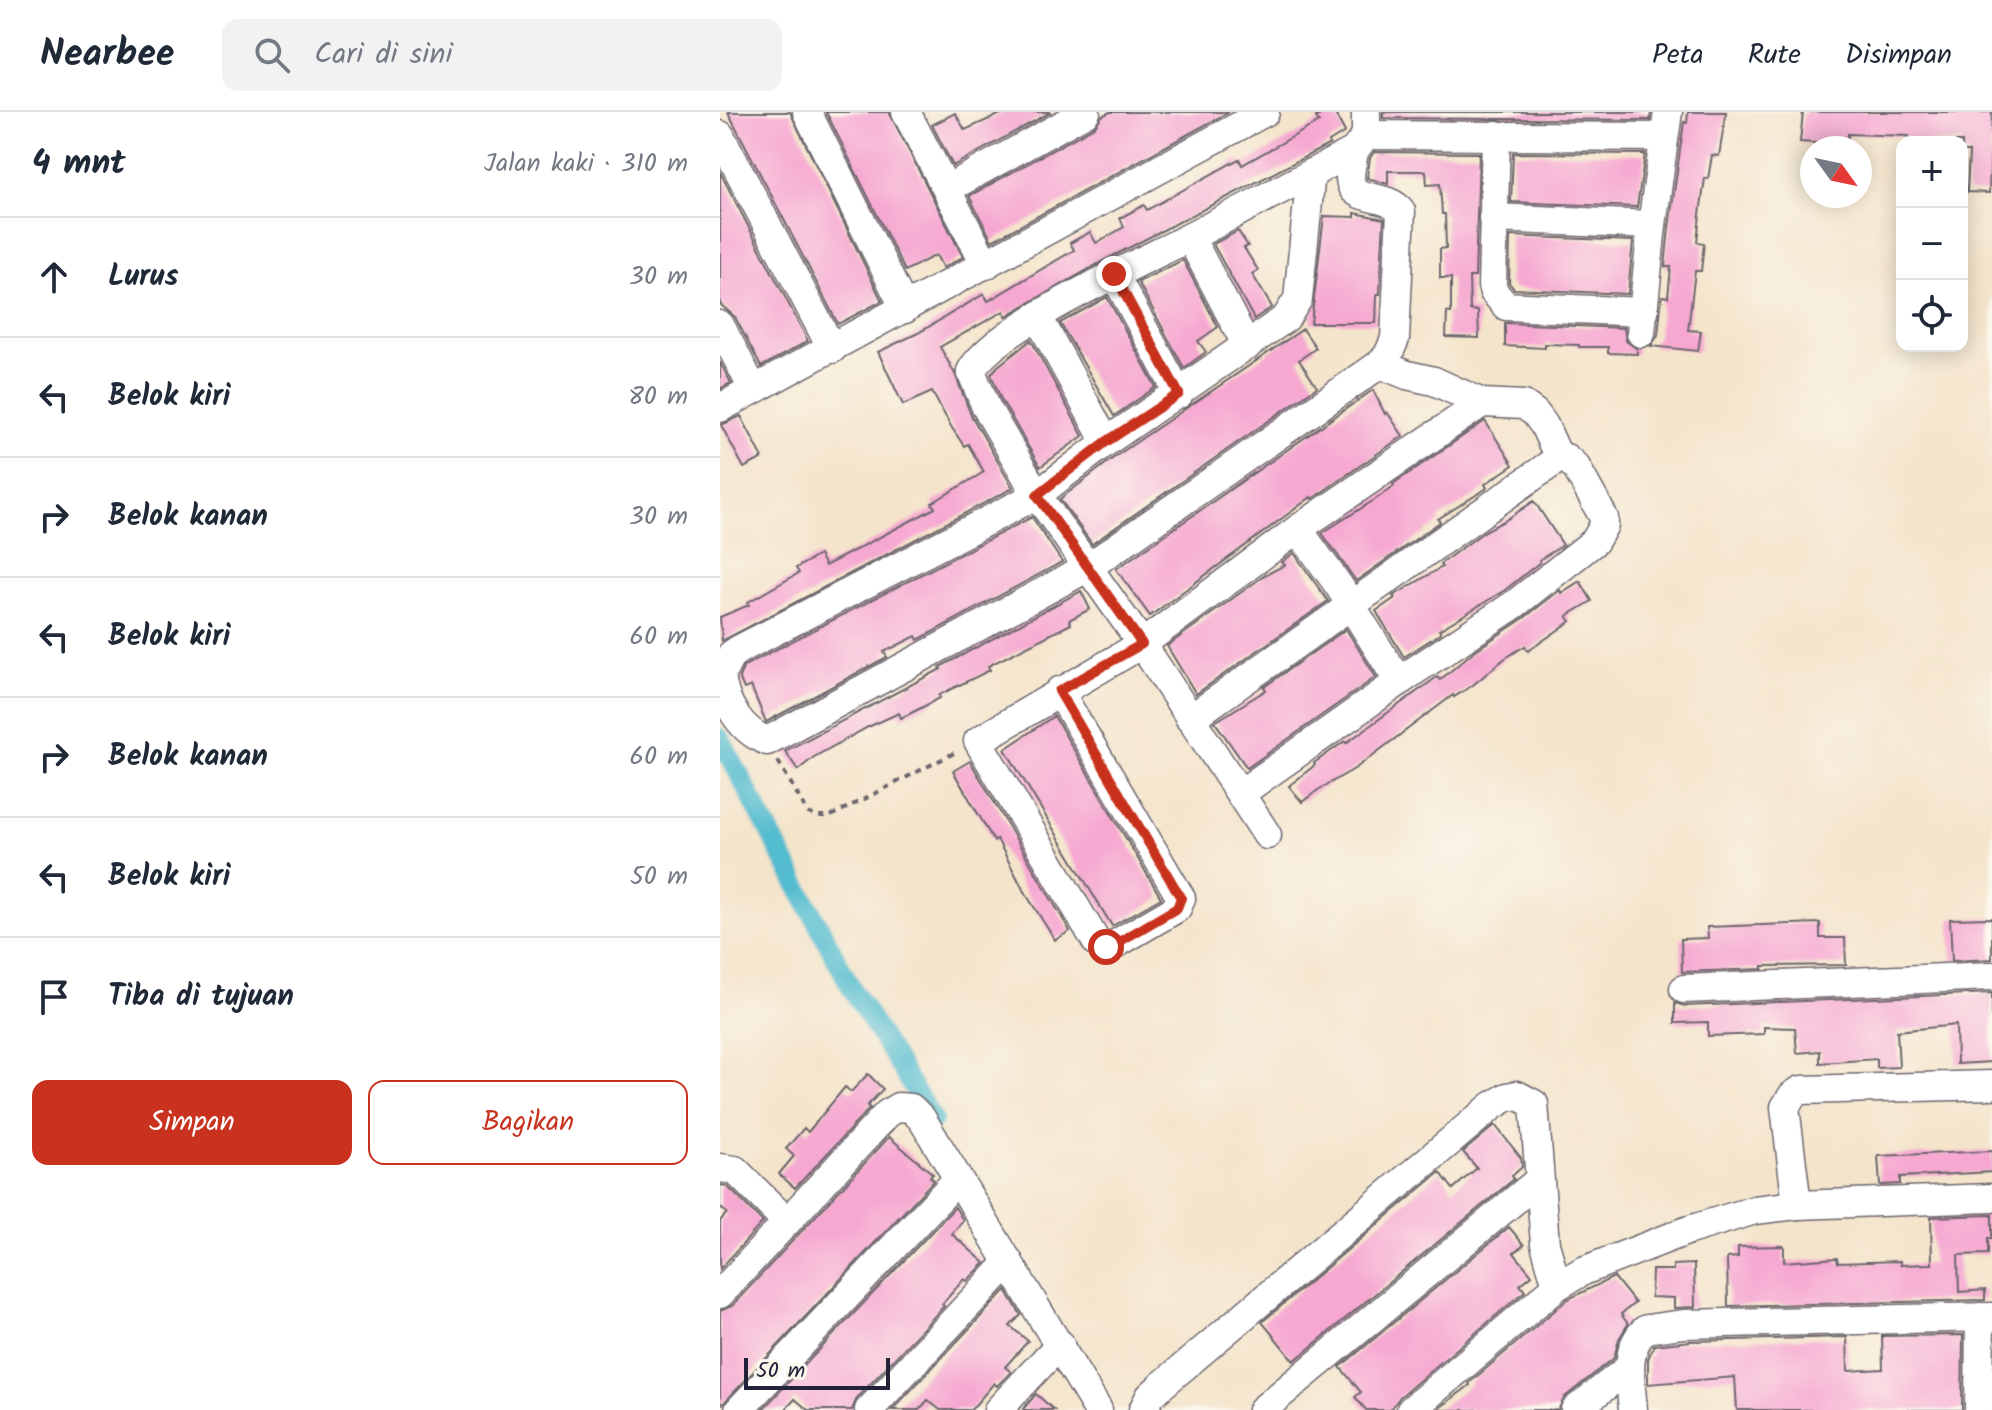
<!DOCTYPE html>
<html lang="id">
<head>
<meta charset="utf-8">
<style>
  :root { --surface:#fff; --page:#f2f2f3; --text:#1f2937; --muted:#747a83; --line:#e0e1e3; --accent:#c8321e }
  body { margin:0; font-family:Kalam,sans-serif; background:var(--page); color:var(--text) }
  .controls { position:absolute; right:24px; top:24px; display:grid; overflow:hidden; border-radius:16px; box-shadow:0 4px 20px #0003 }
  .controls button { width:72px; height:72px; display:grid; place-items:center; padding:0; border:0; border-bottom:2px solid var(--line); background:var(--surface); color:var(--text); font:40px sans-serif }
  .compass { position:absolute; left:1080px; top:24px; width:72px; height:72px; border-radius:50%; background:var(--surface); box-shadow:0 4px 20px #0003; rotate:123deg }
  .scale { position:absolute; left:24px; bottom:20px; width:146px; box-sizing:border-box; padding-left:8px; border:4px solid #22223b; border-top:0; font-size:22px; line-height:28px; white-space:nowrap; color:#22223b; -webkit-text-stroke:6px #fbf7ec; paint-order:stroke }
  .stop { position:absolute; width:24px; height:24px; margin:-18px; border:6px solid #c8321e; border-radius:50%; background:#fff }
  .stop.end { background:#c8321e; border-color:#fff; box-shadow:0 2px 8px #0008 }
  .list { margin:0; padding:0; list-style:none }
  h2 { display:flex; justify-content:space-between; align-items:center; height:104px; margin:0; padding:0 32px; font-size:34px }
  h2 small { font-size:26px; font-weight:400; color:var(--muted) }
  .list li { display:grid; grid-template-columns:52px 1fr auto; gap:24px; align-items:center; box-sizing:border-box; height:120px; padding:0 32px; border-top:2px solid var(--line) }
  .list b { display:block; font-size:30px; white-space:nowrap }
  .list em { font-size:26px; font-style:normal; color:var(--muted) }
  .actions { display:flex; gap:16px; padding:24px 32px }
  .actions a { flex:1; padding:18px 0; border:2px solid var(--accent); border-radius:16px; text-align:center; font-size:28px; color:var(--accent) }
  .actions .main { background:var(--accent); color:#fff }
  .icon { flex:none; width:44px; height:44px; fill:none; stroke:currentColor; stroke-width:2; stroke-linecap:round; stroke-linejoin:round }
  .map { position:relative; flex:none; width:1272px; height:1298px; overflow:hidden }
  header { display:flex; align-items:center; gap:48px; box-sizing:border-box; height:112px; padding:0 40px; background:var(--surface); border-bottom:2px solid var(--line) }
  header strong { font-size:38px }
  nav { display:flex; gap:44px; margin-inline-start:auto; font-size:28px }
  .search { width:560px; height:72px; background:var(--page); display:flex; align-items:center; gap:20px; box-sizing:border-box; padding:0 28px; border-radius:16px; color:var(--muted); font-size:30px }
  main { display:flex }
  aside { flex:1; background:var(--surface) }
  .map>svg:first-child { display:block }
</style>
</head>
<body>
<header>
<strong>Nearbee</strong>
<div class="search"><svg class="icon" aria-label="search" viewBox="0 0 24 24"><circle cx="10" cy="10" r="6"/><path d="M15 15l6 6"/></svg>Cari di sini</div>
<nav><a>Peta</a><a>Rute</a><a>Disimpan</a></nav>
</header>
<main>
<aside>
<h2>4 mnt<small>Jalan kaki · 310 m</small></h2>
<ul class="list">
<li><svg class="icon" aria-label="ahead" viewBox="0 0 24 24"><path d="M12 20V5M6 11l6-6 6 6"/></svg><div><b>Lurus</b></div><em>30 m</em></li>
<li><svg class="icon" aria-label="left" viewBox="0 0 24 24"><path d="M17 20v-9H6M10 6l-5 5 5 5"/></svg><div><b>Belok kiri</b></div><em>80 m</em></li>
<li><svg class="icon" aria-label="right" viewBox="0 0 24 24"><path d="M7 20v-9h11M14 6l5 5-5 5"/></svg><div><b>Belok kanan</b></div><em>30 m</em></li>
<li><svg class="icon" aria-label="left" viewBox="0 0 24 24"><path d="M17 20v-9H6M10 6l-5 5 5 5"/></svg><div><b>Belok kiri</b></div><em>60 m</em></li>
<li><svg class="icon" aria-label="right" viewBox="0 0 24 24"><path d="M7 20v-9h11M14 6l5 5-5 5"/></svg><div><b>Belok kanan</b></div><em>60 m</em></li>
<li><svg class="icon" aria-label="left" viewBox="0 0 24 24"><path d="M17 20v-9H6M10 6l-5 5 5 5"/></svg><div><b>Belok kiri</b></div><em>50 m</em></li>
<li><svg class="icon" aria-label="arrive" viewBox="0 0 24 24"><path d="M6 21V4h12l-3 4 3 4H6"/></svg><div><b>Tiba di tujuan</b></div></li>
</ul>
<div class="actions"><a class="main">Simpan</a><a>Bagikan</a></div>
</aside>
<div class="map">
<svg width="1272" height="1298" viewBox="0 0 1272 1298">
  <rect width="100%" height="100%" fill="#fbf7ec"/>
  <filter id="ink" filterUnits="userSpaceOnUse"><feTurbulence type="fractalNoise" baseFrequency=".0125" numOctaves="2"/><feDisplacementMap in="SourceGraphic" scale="16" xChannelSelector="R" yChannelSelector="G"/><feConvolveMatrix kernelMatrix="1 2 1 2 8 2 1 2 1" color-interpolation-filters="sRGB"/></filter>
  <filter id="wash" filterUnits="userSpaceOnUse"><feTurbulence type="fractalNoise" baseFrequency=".006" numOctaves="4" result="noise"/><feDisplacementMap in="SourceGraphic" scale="32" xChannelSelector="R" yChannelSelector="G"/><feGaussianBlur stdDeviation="1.8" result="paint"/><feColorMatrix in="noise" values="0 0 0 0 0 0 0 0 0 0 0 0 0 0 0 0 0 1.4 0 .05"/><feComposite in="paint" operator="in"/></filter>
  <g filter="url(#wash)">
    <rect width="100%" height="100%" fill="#f4e4cb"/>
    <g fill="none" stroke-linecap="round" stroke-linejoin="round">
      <path stroke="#52bccf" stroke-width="20" d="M0,626L133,879L213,1008"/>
    </g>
    <g id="blocks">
      <g fill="#f6a8d1">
        <path d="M8,0H70L162,189L118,212Z"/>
        <path d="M106,0H169L243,145L223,156L216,143L185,159Z"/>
        <path d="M285,0H331L233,54L212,13L235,1L245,18Z"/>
        <path d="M390,0H509L272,129L249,84L374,15L382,4Z"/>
        <path d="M606,0H614L625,20L609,30L610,32L387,147L286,204L284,199L220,235L235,262L251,303L293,376L2,529L0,505L29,493L28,490L79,461L76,456L99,443L105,454L215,396L212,391L264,360L248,332L244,334L232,316L212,280L183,293L158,240L198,221L264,182L268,189L354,138L350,131L370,120L376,131L404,115L400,106L424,93L427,98L519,47L522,53L599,10L596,5Z"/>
        <path d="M663,0H931L930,8L663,6Z"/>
        <path d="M968,0H1006L999,44L992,43L988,67L985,66L980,102L977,130L984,131L981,159H975L968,218L981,219L978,239L931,234L938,223L942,184L948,185L951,155H945L949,115L964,10L967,11Z"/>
        <path d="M1083,0H1272L1269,81L1247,80L1249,40H1242V30H1189V24L1128,22L1127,36H1108L1109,32L1080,30Z"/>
        <path d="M654,40L759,41L755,165H749L750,198L758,199L759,226L726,225L727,200L731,201V166H720V137L726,136L725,102H722L720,72L707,73L706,59H668V72L647,66L650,46Z"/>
        <path d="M793,41L925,42L917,95L791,90Z"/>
        <path d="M0,60L88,229L41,255L15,205L0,192Z"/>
        <path d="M635,101L664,107L660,182H657L656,211H591L604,104L635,105Z"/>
        <path d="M518,119L528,134L524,136L538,158L532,162L552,195L534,207L493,132Z"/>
        <path d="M790,124L913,129L908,182L794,177L789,171Z"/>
        <path d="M463,148L498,215L478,229L486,240L464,256L418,170Z"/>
        <path d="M387,185L436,275L394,304L340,211Z"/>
        <path d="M785,211L904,216L906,229L917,237V242L888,241V235H859V233L825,232V236L785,234Z"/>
        <path d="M583,217L596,236L579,248L597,275L372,432L340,387L396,344Z"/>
        <path d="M311,228L363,324L320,355L281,287L271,262L278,254Z"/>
        <path d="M0,250L11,271L0,277Z"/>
        <path d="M653,278L665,302L667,300L683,324L592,387L591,385L430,504L396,457Z"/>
        <path d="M21,304L43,346L24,356L1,313Z"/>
        <path d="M765,309L793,353L765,372L767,376L718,407L720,410L636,469L602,421L656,387L674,374L673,372Z"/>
        <path d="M814,389L843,433L819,448L820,450L785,478L719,518L721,521L684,545L656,499L675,486L673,484L722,455L720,452L765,419L786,408Z"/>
        <path d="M312,405L342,450L198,528L196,524L164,540L167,545L46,610L31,574L24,577L19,565L24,554Z"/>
        <path d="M574,441L608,489L476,582L447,534L545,463L565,453L562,450Z"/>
        <path d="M860,469L872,489L847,504L851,509L808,539L805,534L784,547L753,573L734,585L733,583L636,656L598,678L582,690L569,674L595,653L594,651L625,629L626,631L633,626L717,565L720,568L753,540L804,506L840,478L841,481Z"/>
        <path d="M361,479L370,497L349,508L351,512L268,554L270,558L219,583L220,586L199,597L181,606L179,601L148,615L94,645L78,658L65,639L221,557L220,555Z"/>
        <path d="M626,517L656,565L527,656L495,610L546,578L544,575Z"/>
        <path d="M334,604L441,786L392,814L285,637Z"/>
        <path d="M250,649L350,819L335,828L304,779L277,727L274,729L233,659Z"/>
        <path d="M1272,806V847L1232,849L1230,807Z"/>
        <path d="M1100,811V826H1125L1126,853L1043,854V857L962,860L961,827L988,826L987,815Z"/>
        <path d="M1272,881V950L1237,952L1236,913L1177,919L1179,955L1157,956V947L1100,951V939L1077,941L1075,916L1044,915V922L988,924V910L955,911V891L965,894Z"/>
        <path d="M148,962L163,977L147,994L150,996L75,1076L59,1062L74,1044L66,1037L84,1016L88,1020L125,975L131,980Z"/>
        <path d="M775,1013L801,1046L802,1055L792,1064L794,1067L574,1249L542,1210L720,1060L733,1077L757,1056L743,1040Z"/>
        <path d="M169,1025L213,1062L210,1065L214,1068L3,1292L0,1290V1199L12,1194Z"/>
        <path d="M1272,1039V1060L1180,1065V1072L1160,1073L1158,1044Z"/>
        <path d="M0,1073L7,1074L43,1110L0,1157V1109L7,1101L0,1095Z"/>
        <path d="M235,1095L243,1108L232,1122L265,1151L247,1169L244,1167L222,1192L224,1194L137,1286L132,1298H88L75,1287L65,1298H42Z"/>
        <path d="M1272,1103V1126H1268V1142L1238,1143L1239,1180L1265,1178V1188L1008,1194L1007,1146L1018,1145V1135L1064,1134V1150L1117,1146L1118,1151L1180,1149V1153L1212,1152L1211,1105Z"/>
        <path d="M789,1115L804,1133L794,1141L812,1163L800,1173L805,1179L680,1285L670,1298H646L635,1285L641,1280L620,1255Z"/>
        <path d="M974,1152L975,1195L954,1196V1186L931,1185L932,1158H953V1153Z"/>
        <path d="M894,1165L915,1191L901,1202L908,1212L899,1227L894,1246L845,1285L838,1298H717L750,1273L749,1271L848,1187Z"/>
        <path d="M286,1178L301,1203L290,1214L308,1229L285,1255L291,1260L277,1274L274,1271L251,1298H220L208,1288L199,1298H172Z"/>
        <path d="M1243,1223L1242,1298H1017L1015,1265L928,1272V1247L934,1233L971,1229L1127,1225L1128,1259L1163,1257L1162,1224Z"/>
        <path d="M316,1282L334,1298H304L303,1297Z"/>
      </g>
    </g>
  </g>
  <g filter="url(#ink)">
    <use href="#blocks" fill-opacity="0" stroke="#6c666d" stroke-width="2"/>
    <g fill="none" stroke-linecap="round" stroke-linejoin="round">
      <g stroke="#6c666d" stroke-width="31">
        <g id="minor">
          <path d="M87,0L185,197"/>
          <path d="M186,0L266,153"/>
          <path d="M0,23L112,237"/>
          <path d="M646,23L943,25"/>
          <path d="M776,23L772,174L774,180L786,194L924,200"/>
          <path d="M591,61L578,187L566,206L386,330L317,383L18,538L11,543L1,563C3,590 21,619 47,629L367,456L660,252L668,243L675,227L681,99C668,82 636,90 631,72C628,63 633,49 634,39"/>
          <path d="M227,77L366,0"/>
          <path d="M773,106L932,113"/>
          <path d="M470,125L527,234"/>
          <path d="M394,162L459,282"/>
          <path d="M318,205L386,330"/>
          <path d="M0,213L33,277"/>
          <path d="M921,221L932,113L948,0"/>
          <path d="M660,252L687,263L714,269L762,291L804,293L815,301L824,313L839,346"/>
          <path d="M0,296L545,0"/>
          <path d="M578,417L619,474L679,570"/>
          <path d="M339,579L461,786L457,796L392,834L386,835L377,831L258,629L422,532L578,417L762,291"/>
          <path d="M470,607L839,346H846L856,355L884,406V413L875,429L795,492L694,559L521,681"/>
          <path d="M547,723L422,532L317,383L266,295L251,259C276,214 422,150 472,124C526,96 580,67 634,39L646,23V0"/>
          <path d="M964,877L1272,864"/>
          <path d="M0,1056L15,1058L67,1110"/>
          <path d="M1077,1093L1065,995L1072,984L1081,978L1272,973"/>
          <path d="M0,1182L167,1002L178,995L191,996L202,1007L378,1298"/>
          <path d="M19,1298L238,1067"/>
          <path d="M149,1298L289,1150"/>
          <path d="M278,1298L340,1232"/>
          <path d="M423,1298L430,1284L441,1274L772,994L787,985L797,983L814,992L825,1132L837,1174"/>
          <path d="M542,1298L819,1068"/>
          <path d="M691,1298L837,1174L863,1159L969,1118L1035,1098L1077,1093L1272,1086"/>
          <path d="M855,1298L910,1255"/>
          <path d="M913,1298C911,1270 903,1237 926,1217L963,1212L1272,1205"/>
          <path d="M1259,1298L1260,1205"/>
        </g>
      </g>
      <path stroke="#6c666d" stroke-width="4" stroke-dasharray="6 6" stroke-linecap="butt" d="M58,649L88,701L98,705H109L238,639"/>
      <use href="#minor" stroke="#fff" stroke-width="28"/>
    </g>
  </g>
  <g fill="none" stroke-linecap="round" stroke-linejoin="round" filter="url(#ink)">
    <path stroke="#c8321e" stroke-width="10" d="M386,835L392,834L457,796L461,786L339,579L422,532L317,383L386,330L459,282L394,162"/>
  </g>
</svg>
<div class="controls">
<button>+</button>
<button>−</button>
<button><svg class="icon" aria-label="locate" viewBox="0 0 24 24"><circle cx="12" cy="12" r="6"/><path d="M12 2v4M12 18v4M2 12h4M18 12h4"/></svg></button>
</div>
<svg class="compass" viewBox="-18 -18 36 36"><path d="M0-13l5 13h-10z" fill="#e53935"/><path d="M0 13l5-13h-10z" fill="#747a83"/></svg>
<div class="scale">50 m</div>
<div class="stop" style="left:386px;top:835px"></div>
<div class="stop end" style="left:394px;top:162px"></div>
</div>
</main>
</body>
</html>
